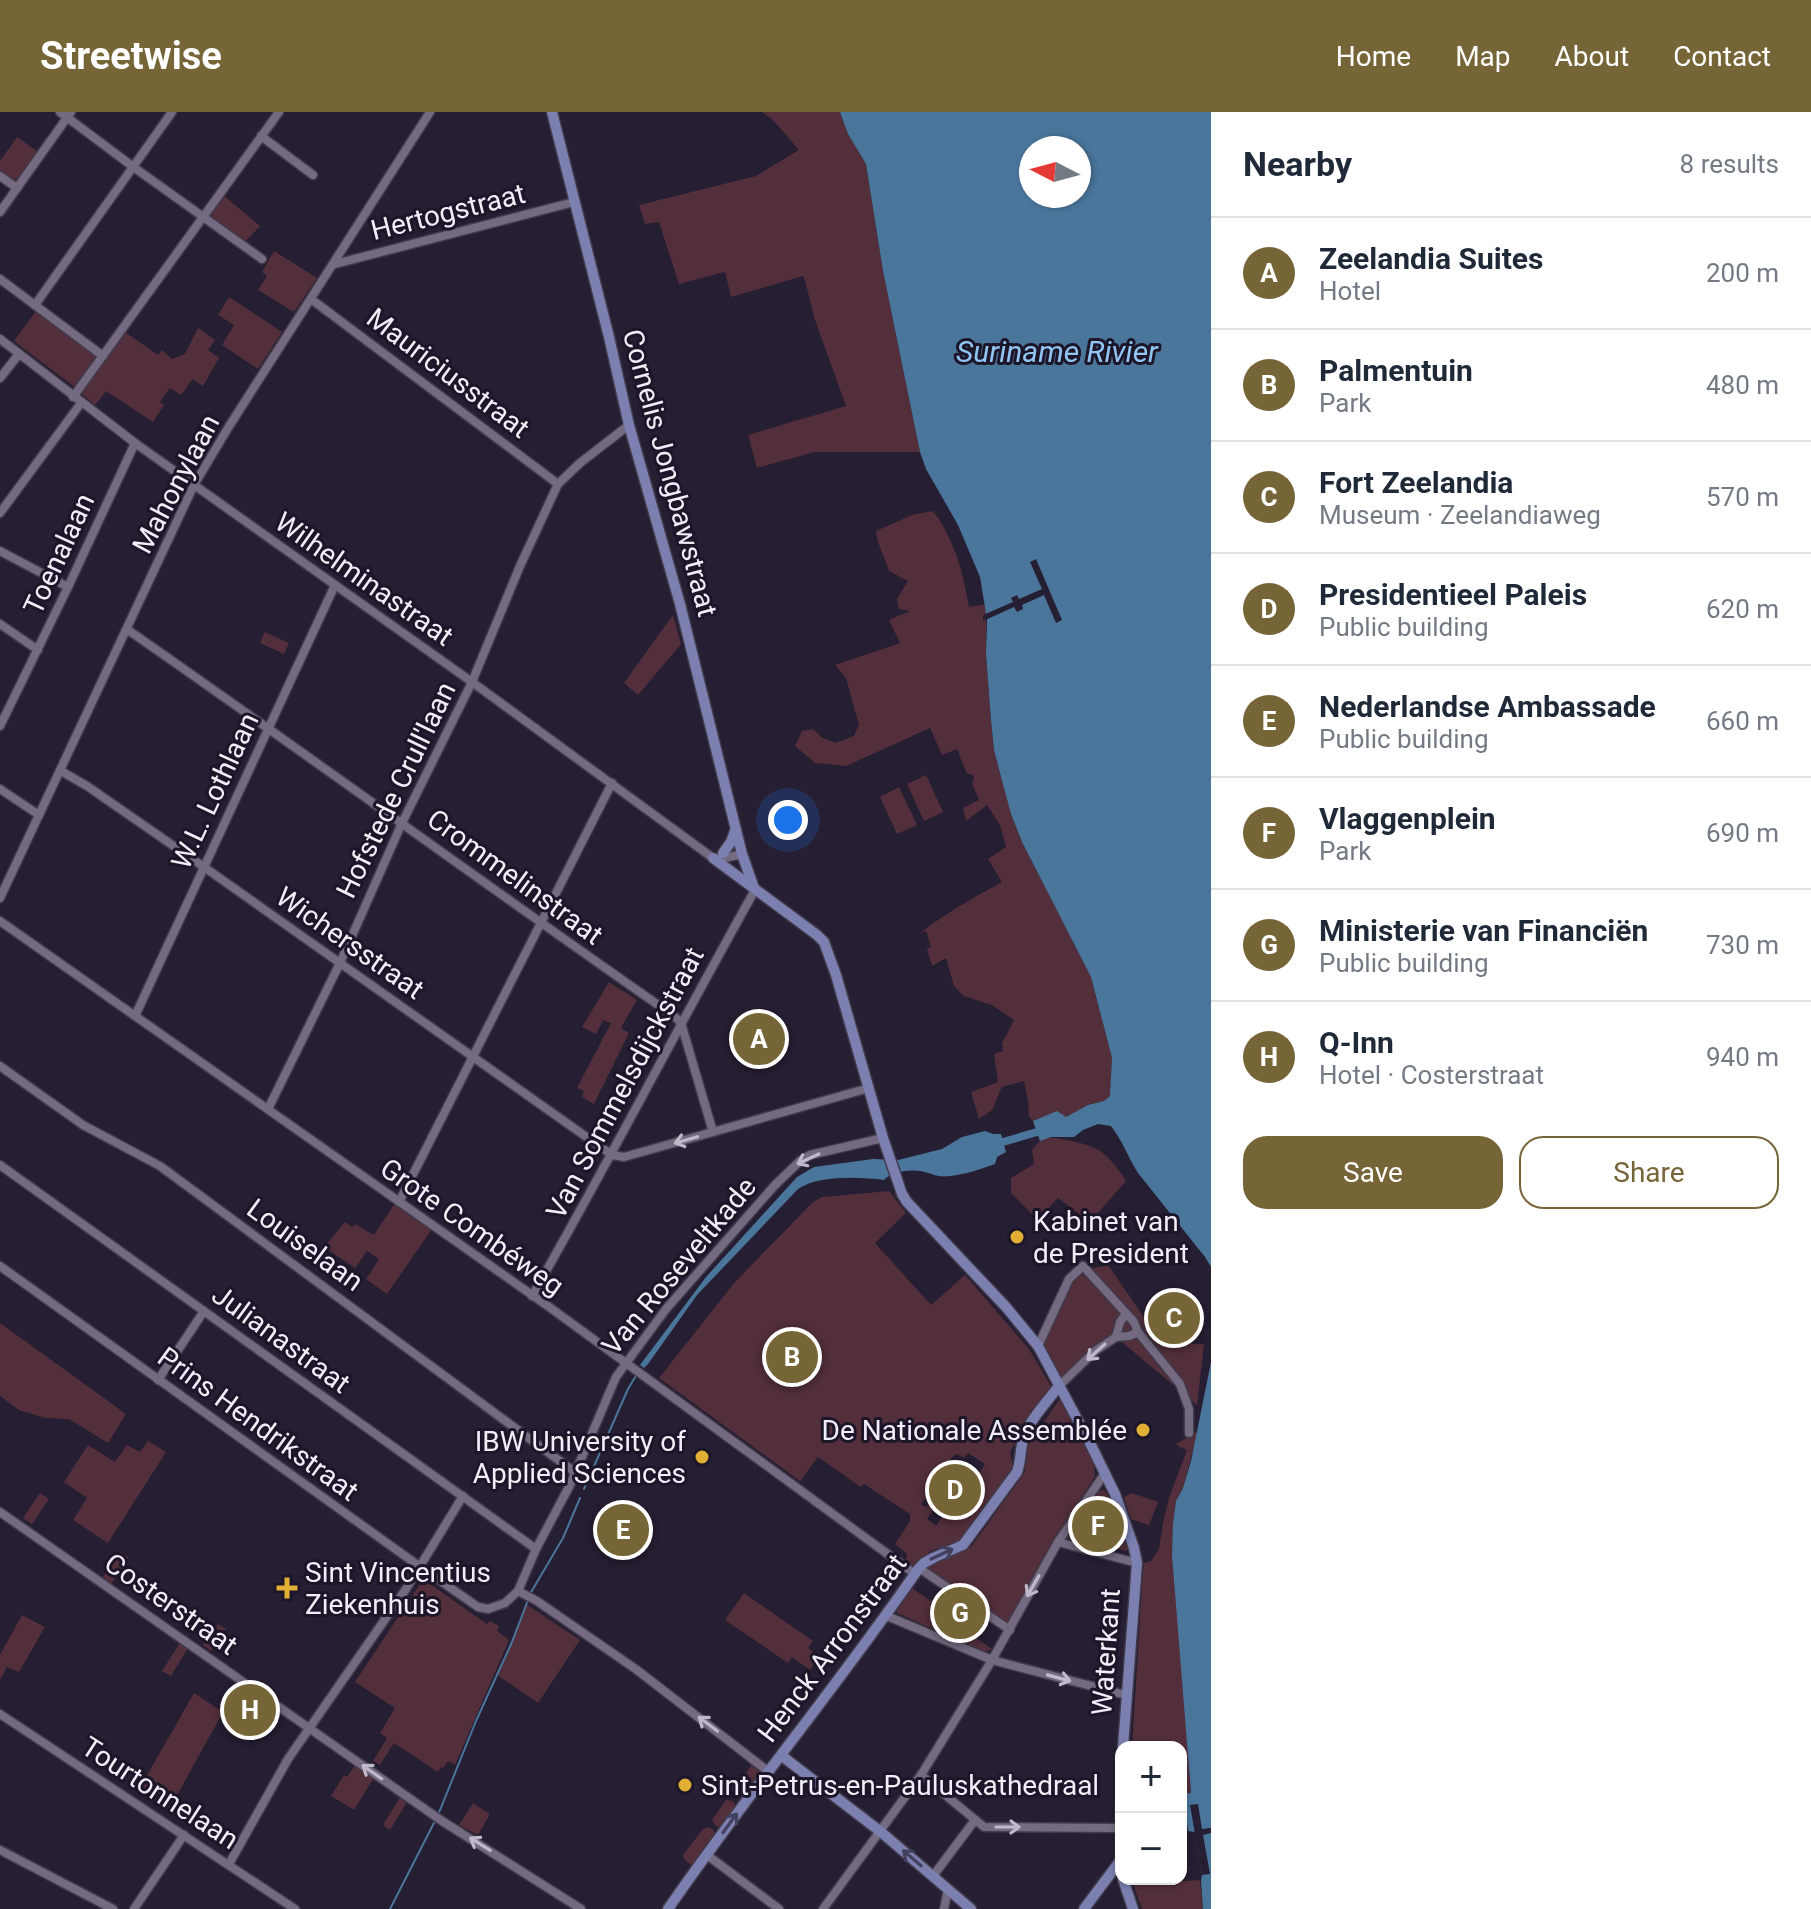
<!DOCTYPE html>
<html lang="en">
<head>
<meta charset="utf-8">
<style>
  :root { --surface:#fff; --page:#f6f6f7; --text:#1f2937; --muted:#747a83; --line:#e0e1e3; --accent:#766536 }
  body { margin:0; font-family:Roboto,sans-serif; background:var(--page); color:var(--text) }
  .controls { position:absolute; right:24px; bottom:24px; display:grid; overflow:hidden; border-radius:16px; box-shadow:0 2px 6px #0004 }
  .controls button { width:72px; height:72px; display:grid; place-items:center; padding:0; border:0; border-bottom:2px solid var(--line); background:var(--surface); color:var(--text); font:40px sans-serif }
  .compass { position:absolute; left:1019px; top:24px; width:72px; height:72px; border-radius:50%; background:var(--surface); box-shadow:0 2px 6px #0004; rotate:276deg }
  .you { position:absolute; left:788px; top:708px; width:28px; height:28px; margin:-20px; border:6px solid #fff; border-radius:50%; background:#1a73e8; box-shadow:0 0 0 12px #1a73e833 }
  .badge { display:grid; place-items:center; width:52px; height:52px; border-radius:50%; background:var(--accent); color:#fff; font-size:26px; font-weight:700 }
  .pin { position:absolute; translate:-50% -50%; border:4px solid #fff; box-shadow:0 2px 8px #0006 }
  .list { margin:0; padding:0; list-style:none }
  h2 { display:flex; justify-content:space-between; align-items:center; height:104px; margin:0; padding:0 32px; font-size:34px }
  h2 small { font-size:26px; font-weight:400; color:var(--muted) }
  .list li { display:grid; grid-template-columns:52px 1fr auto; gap:24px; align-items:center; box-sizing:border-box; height:112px; padding:0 32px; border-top:2px solid var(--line) }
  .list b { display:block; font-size:30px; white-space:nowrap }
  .list p { margin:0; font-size:26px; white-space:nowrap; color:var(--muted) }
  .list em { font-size:26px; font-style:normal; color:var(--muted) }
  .actions { display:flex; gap:16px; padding:24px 32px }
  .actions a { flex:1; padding:18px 0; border:2px solid var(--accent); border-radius:24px; text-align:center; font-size:28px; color:var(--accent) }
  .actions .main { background:var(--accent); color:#fff }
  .map { position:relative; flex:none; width:1211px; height:1797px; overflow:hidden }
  header { display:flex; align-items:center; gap:48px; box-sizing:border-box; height:112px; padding:0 40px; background:var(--accent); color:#fff }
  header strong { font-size:38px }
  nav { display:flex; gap:44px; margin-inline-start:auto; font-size:28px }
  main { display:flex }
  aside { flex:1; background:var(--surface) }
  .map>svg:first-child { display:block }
</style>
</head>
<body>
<header>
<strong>Streetwise</strong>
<nav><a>Home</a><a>Map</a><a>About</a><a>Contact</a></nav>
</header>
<main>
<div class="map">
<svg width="1211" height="1797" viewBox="0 0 1211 1797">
  <rect width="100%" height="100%" fill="#261e32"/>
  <g fill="#522f3b" fill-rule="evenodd">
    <path d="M762,0H840L848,22L866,52L883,159L920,340H814L757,356L748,323L846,294L815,208L805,169L803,164L731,185L725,160L679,172L659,110L645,112L639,93L756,64L799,38L773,8Z"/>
    <path d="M17,25L37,39L20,64L14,68H10L0,61V49Z"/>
    <path d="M223,83L260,114L244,131L210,107L211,97Z"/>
    <path d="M274,139L317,166L294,200L258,178L267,164L262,160Z"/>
    <path d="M229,185L282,220L258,257L222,233L234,213L218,203Z"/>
    <path d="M36,199L98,246L76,276L14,229Z"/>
    <path d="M198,216L215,228L208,238L219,246L203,274L193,267L181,283L170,276L160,290L164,293L153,310L106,279L95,293L82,282L83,278L125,220L158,243L162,238L172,247L185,242Z"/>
    <path d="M932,399C940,406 944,416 949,426C961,451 964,468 969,495L986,492V542L991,608L994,638L1001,665L1011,702L1022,730L1091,865L1112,946L1111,983L1104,989L1088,993L1066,1005L1045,1004L1033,1009L1029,1005L1028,989L1024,969L1002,975L992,998L979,1007L971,980L998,970L994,942L1003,939L1002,931L1014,908L992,893L964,884L954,874L946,846L932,854L927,837L931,835L926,819L919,822C944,802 973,786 1002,770L988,747L1006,735L1000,713L987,693L966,709L963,696L979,688L972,671L974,666L972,662H967L957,637L942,643L930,616L846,654L815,651L795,634L802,619L813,617L821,625L835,631L854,624L859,613L846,566L835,553L900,531L889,508L910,499L899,497L897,487L908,469L889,459C885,445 877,433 876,419L912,403Z"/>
    <path d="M673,503L681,532L638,583L624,571Z"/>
    <path d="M265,520L289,531L284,542L260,531Z"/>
    <path d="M926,663L943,700L924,709L907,672Z"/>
    <path d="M899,675L917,713L897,722L880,685Z"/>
    <path d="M609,870L637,888L621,916L629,921L594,992L582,985L584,979L577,976L611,911L603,908L596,922L582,915Z"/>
    <path d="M1050,1025C1091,1033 1103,1032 1126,1069L1090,1110L1058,1086L1045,1100L1036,1106L1011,1081V1066L1034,1052L1032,1038L1040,1029Z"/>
    <path d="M889,1079L906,1101L875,1131L931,1193L965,1163L1029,1237L1052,1276L1011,1338C1009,1346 1015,1351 1012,1360L964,1425L959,1429L930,1439L918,1453L911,1454L906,1450L907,1442L895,1432L910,1409V1402L864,1372L861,1375L818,1345L800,1369L659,1266L735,1170L813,1090L822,1085ZM968,1341L985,1352L974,1369L980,1374L973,1384L967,1380L961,1387L956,1383L936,1414L927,1407L933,1398L937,1401L942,1394L935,1387L934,1389L931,1387L926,1395L921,1392L925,1387L926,1388L934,1375L936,1376L937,1374L934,1371C941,1361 947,1348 957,1342L964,1346Z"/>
    <path d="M395,1091L432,1117L387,1182L366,1167L379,1147L367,1139L355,1156L324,1135L345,1110L352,1115L355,1112L374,1123Z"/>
    <path d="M1108,1153L1162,1231L1204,1232L1197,1293L1116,1225L1059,1274L1038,1234L1077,1160Z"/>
    <path d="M0,1211L126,1302L108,1331L69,1307L45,1306L19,1298L0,1284Z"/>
    <path d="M1059,1288L1064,1290L1094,1350L1095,1364L1006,1513L924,1456L937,1447L971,1435L1025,1360V1341L1029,1331Z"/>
    <path d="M1198,1319L1183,1376L1176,1389L1173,1411L1191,1681L1181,1682V1635H1132L1143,1459L1144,1451L1151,1449L1159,1437L1163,1411L1169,1386L1187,1338L1181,1336L1176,1332Z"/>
    <path d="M148,1329L166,1340L108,1431L73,1408L87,1386L64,1370L88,1333L115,1350L127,1333L140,1340Z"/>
    <path d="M1104,1378C1117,1392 1122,1419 1128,1437L1126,1439L1068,1427V1425L1099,1379Z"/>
    <path d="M40,1381L49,1387L32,1412L23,1406Z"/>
    <path d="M1132,1381L1158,1390L1149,1413L1131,1407L1124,1385Z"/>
    <path d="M120,1440L129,1445L111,1472L102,1466Z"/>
    <path d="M422,1469L427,1470L487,1512L490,1509L499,1514L497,1519L509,1528L455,1653L448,1649L443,1656L441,1655L438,1660L394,1631L380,1653L373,1649L387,1626L380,1621L395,1596L355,1570Z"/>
    <path d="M910,1475L934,1491L932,1496L992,1537L985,1540L897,1501V1494Z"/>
    <path d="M744,1481L813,1529L808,1536L816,1542L813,1547L816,1550L810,1558L792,1545L788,1551L725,1508Z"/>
    <path d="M526,1492L580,1528L538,1591L496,1562L512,1530Z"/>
    <path d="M22,1503L45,1515L19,1560L7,1555L0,1568V1543Z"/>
    <path d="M218,1512L226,1517L211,1539L203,1533Z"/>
    <path d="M180,1531L188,1536L171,1564L162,1559Z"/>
    <path d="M194,1581L223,1600L169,1698L138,1679Z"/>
    <path d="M748,1647L761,1656L762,1661L743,1686H740L725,1674L738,1672L751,1654Z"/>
    <path d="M355,1653L375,1664L354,1698L331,1684L344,1663L347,1665Z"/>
    <path d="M400,1685L407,1690L390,1718L383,1713Z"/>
    <path d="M726,1688L733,1689L737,1696L723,1716C717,1716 714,1713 712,1708Z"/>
    <path d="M473,1691L490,1702L478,1723L459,1713Z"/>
    <path d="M708,1715L713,1717L716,1724L692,1754L684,1747L683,1743L703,1717Z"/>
    <path d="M1146,1767H1169V1770L1200,1768L1203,1797H1142L1132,1769Z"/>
  </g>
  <g fill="#4a769c" fill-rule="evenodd">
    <path d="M840,0H1211V1155L1205,1145L1138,1061C1128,1045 1122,1028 1111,1014L1098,1012L1083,1018L1074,1025H1051L1040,1029L1033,1009L1057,999L1066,1005L1088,993L1104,989L1110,984L1112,946L1091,865L1022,730L1011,702L1001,665L994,638L991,608L986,542L987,507L980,465L958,413L926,357L920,340L883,159L866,52L848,22ZM1031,36H1079V84H1031Z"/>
    <path d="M985,1019L993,1022H1001L1006,1040L997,1045L995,1052C981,1057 966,1062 951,1064C935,1066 933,1061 920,1059C909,1057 891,1060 884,1068C860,1065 819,1063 798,1077L697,1183L648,1252L644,1256L640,1253L706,1165L797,1065L814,1055L873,1047L898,1048L942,1037L962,1025Z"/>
    <path d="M1211,1250V1797H1203L1201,1769L1202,1763L1195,1720L1188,1719L1186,1702H1181V1682L1191,1681L1172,1443L1173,1411L1176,1389L1183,1376L1191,1349Z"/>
  </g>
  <g fill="#261e32">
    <path d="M1036,447L1062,508L1056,511L1044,483L1022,493L1023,497L1017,500L1014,495L983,509V503L1013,490L1011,486L1017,483L1019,487L1042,477L1030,450Z"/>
    <path d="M1198,1692L1202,1717L1211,1716V1721L1203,1723L1210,1762L1202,1763L1190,1693Z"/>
  </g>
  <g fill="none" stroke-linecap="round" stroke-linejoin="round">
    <g stroke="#4a769c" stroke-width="2">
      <path d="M584,1377L628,1277L637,1262"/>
      <path d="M530,1482L563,1426L580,1386"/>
      <path d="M438,1703L476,1609L512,1530L528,1488"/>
      <path d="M390,1797L435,1709"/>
    </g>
    <path stroke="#4a769c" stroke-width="8" d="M1003,1030L1037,1020"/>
    <g stroke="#413a4a" stroke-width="11">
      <g id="minor">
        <path d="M60,0L132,54L262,147"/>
        <path d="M261,24L313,63"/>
        <path d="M0,64L17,76"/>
        <path d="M0,100L71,0"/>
        <path d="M335,152L574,90"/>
        <path d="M0,167L103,244"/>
        <path d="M311,187L558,372"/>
        <path d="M35,193L172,0"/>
        <path d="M0,227L135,331L472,570L713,746H725L742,742"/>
        <path d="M0,266L19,242"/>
        <path d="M73,285L279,0"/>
        <path d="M0,401L81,291"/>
        <path d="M0,439L68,475"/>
        <path d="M0,512L38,538"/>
        <path d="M128,518C311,645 491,777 674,904L681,911L713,1020"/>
        <path d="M0,614L68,475L135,331"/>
        <path d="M61,659L87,674L204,755L612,1043L624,1045L869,976"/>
        <path d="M0,677L39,703"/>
        <path d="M0,786L194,373L228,316L430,0"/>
        <path d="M0,809L552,1197L915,1462"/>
        <path d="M135,904L335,473"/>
        <path d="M0,954L83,1013L160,1054L576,1361"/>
        <path d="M268,997L340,851L402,711L472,570L520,454L558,372L580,351L629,313"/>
        <path d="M0,1053L536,1437"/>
        <path d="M399,1090L612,671"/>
        <path d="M0,1154L419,1454L478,1495L488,1497L505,1491L518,1479L536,1437L570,1373L616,1265L666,1197L775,1073L800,1049L810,1043L883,1026"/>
        <path d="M532,1184C609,1050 679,913 755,778"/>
        <path d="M1116,1225L1129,1224L1138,1220"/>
        <path d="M1038,1234L1069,1167L1083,1154L1134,1210L1138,1220L1180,1272L1189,1297V1321"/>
        <path d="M158,1268L204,1199"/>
        <path d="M1059,1274L1095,1239L1116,1225L1120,1210L1126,1202"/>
        <path d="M0,1400L442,1709L581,1797"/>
        <path d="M1058,1430L1137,1451"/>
        <path d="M919,1456L1010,1518"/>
        <path d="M518,1479L537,1489L637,1558L769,1660"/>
        <path d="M887,1504L992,1548L1126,1583"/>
        <path d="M0,1602L295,1797"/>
        <path d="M921,1663L984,1715L1120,1716"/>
        <path d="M0,1738L113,1797"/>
        <path d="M707,1743L779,1797"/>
        <path d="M229,1752L288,1647L406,1477L463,1384"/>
        <path d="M933,1764L975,1708"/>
        <path d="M134,1797L184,1723"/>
        <path d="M823,1797L921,1663L992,1548L1058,1430L1105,1361"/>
        <path d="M944,1797L948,1777"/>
      </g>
    </g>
    <g stroke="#413a4a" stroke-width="13">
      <g id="major">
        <path d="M552,0L609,225L629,313L680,492L742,742L754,776"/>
        <path d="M723,741L731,730L735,719"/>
        <path d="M713,746L817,823L824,830L836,863L883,1026L902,1082L907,1090L1006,1195L1038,1234L1090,1331L1115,1382L1134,1436L1137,1451L1123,1635"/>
        <path d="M782,1644L881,1720L971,1797"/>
        <path d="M1121,1690V1754"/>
        <path d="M1123,1767L1133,1797"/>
        <path d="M668,1797C748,1681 839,1572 919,1456L924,1451L935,1445L963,1433L1017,1360C1021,1349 1020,1338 1023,1328C1029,1308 1047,1290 1059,1274"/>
        <path d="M1084,1797L1120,1749"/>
      </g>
    </g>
    <use href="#minor" stroke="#746b82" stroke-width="8"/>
    <use href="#major" stroke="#7b80b1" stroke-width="10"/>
  </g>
  <defs><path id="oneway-shaft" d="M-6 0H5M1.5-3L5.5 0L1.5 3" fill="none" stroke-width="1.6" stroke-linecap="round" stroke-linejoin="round" transform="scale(2)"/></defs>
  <g stroke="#c0b9ca">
    <use href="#oneway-shaft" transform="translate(686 1028) rotate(164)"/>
    <use href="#oneway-shaft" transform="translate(808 1047) rotate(155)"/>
    <use href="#oneway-shaft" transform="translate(1096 1240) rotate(138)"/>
    <use href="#oneway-shaft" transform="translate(1033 1474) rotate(120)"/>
    <use href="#oneway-shaft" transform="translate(1059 1566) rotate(15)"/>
    <use href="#oneway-shaft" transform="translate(708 1612) rotate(-143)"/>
    <use href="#oneway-shaft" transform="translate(372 1660) rotate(-145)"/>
    <use href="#oneway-shaft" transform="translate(1008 1715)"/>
    <use href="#oneway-shaft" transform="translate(480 1732) rotate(-148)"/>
  </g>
  <g stroke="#43405f">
    <use href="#oneway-shaft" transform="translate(942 1442) rotate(-25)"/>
    <use href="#oneway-shaft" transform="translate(730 1711) rotate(-54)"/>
    <use href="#oneway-shaft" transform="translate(912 1746) rotate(-140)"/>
  </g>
  <g fill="#e1af34" stroke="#1d1528" stroke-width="3">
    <circle cx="1017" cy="1125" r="8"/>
    <circle cx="1143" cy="1318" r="8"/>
    <circle cx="702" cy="1345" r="8"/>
    <path d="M283 1464h8v8h8v8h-8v8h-8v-8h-8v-8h8z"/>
    <circle cx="685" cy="1673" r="8"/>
  </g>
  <g text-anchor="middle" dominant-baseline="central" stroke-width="6" stroke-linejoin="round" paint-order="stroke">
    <g font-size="28" fill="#f2edfa" stroke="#1d1528">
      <text transform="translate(448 100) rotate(-14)">Hertogstraat</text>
      <text transform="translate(448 261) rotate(37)">Mauriciusstraat</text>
      <text transform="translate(670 361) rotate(75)">Cornelis Jongbawstraat</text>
      <text transform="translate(176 372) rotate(-62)">Mahonylaan</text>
      <text transform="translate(59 442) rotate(-65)">Toenalaan</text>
      <text transform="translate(364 467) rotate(35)">Wilhelminastraat</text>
      <text transform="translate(396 678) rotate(-64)">Hofstede Crull'laan</text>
      <text transform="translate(215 679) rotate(-65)">W.L. Lothlaan</text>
      <text transform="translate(515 765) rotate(36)">Crommelinstraat</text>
      <text transform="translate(350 831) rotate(35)">Wichersstraat</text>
      <text transform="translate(625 971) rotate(-62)">Van Sommelsdijckstraat</text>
      <text transform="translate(472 1115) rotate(35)">Grote Combéweg</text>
      <text transform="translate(305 1133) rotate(36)">Louiselaan</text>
      <text transform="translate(679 1154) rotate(-50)">Van Roseveltkade</text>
      <text transform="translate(281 1227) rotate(36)">Julianastraat</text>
      <text transform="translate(258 1312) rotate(36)">Prins Hendrikstraat</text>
      <text transform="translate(171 1492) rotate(35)">Costerstraat</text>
      <text transform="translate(832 1536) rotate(-53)">Henck Arronstraat</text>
      <text transform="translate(1106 1540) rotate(-86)">Waterkant</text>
      <text transform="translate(160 1681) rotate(33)">Tourtonnelaan</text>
    </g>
    <g font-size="28" fill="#f2edfa" stroke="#1d1528" text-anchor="start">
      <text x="1033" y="1109">Kabinet van<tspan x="1033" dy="32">de President</tspan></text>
      <text x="1127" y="1318" text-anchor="end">De Nationale Assemblée</text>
      <text x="686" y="1329" text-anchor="end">IBW University of<tspan x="686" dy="32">Applied Sciences</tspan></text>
      <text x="305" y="1460">Sint Vincentius<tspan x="305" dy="32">Ziekenhuis</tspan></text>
      <text x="701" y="1673">Sint-Petrus-en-Pauluskathedraal</text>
    </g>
    <g font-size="30" font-style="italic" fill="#91c5f4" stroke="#1d1528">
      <text x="1057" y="239">Suriname Rivier</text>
    </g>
  </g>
</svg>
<div class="controls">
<button>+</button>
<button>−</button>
</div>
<svg class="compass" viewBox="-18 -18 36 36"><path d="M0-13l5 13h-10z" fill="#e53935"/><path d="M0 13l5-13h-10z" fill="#747a83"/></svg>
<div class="you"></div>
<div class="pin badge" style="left:759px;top:927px">A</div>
<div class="pin badge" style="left:792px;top:1245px">B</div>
<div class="pin badge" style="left:1174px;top:1206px">C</div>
<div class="pin badge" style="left:955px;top:1378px">D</div>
<div class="pin badge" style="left:623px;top:1418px">E</div>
<div class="pin badge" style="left:1098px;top:1414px">F</div>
<div class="pin badge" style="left:960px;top:1501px">G</div>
<div class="pin badge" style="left:250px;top:1598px">H</div>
</div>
<aside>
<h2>Nearby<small>8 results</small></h2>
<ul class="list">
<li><span class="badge">A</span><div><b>Zeelandia Suites</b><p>Hotel</p></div><em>200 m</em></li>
<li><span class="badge">B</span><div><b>Palmentuin</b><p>Park</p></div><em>480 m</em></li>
<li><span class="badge">C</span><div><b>Fort Zeelandia</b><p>Museum · Zeelandiaweg</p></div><em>570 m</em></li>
<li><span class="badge">D</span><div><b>Presidentieel Paleis</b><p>Public building</p></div><em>620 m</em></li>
<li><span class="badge">E</span><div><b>Nederlandse Ambassade</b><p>Public building</p></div><em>660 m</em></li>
<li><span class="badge">F</span><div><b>Vlaggenplein</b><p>Park</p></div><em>690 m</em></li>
<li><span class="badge">G</span><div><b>Ministerie van Financiën</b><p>Public building</p></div><em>730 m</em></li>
<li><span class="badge">H</span><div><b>Q-Inn</b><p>Hotel · Costerstraat</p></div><em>940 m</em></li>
</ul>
<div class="actions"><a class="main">Save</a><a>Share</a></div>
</aside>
</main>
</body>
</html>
